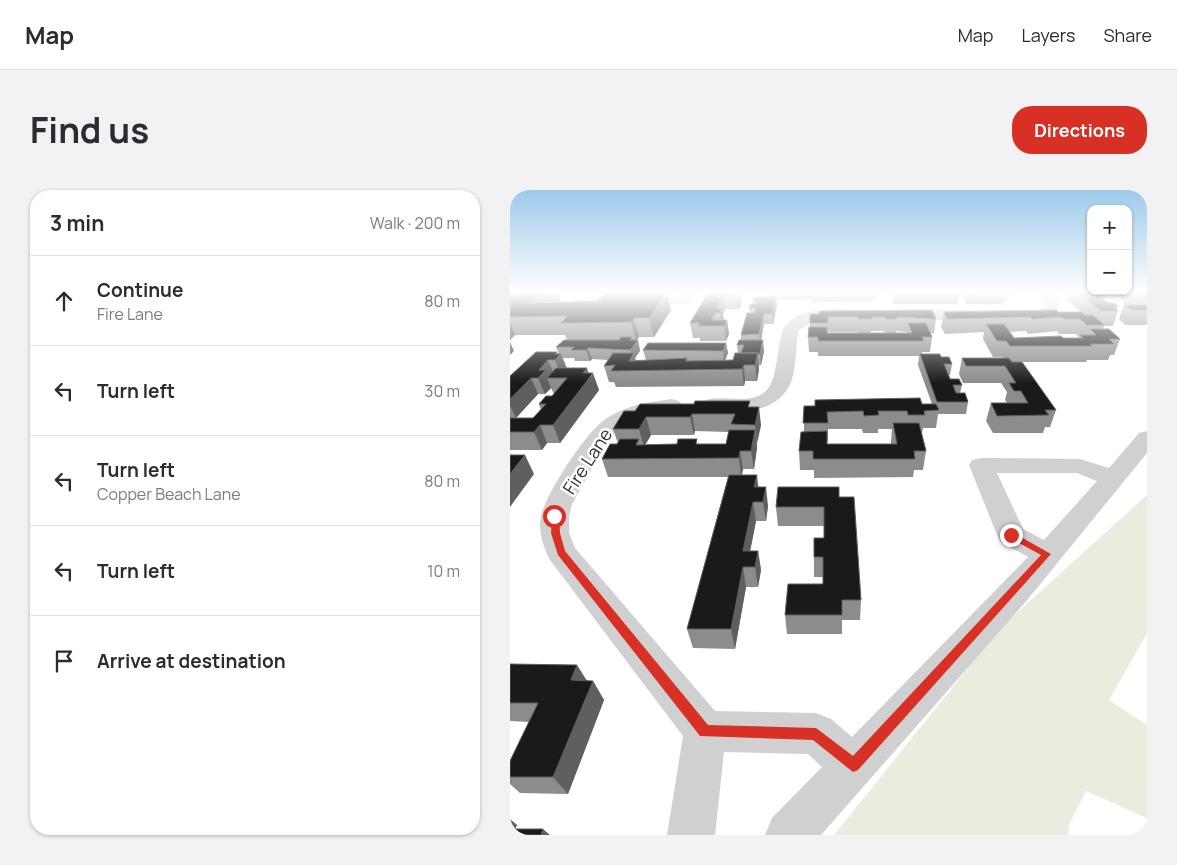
<!DOCTYPE html>
<html lang="en">
<head>
<meta charset="utf-8">
<style>
  :root { --surface:#fff; --page:#f2f2f3; --text:#2b2b33; --muted:#7c7c81; --line:#e1e1e2; --accent:#d93025 }
  body { margin:0; font-family:Manrope,sans-serif; background:var(--page); color:var(--text) }
  .controls { position:absolute; right:15px; top:15px; display:grid; overflow:hidden; border-radius:10px; box-shadow:0 1px 4px #0004 }
  .controls button { width:45px; height:45px; display:grid; place-items:center; padding:0; border:0; border-bottom:1px solid var(--line); background:var(--surface); color:var(--text); font:25px sans-serif }
  .stop { position:absolute; width:15px; height:15px; margin:-11px; border:4px solid #d93025; border-radius:50%; background:#fff }
  .stop.end { background:#d93025; border-color:#fff; box-shadow:0 1px 5px #0008 }
  .list { margin:0; padding:0; list-style:none }
  h2 { display:flex; justify-content:space-between; align-items:center; height:65px; margin:0; padding:0 20px; font-size:21px }
  h2 small { font-size:16px; font-weight:400; color:var(--muted) }
  .list li { display:grid; grid-template-columns:32px 1fr auto; gap:15px; align-items:center; box-sizing:border-box; height:90px; padding:0 20px; border-top:1px solid var(--line) }
  .list b { display:block; font-size:19px; white-space:nowrap }
  .list p { margin:0; font-size:16px; white-space:nowrap; color:var(--muted) }
  .list em { font-size:16px; font-style:normal; color:var(--muted) }
  .icon { flex:none; width:28px; height:28px; fill:none; stroke:currentColor; stroke-width:2; stroke-linecap:round; stroke-linejoin:round }
  .map { position:relative; flex:none; width:637px; height:645px; overflow:hidden; border-radius:20px }
  header { display:flex; align-items:center; gap:30px; box-sizing:border-box; height:70px; padding:0 25px; background:var(--surface); border-bottom:1px solid var(--line) }
  header strong { font-size:24px }
  nav { display:flex; gap:28px; margin-inline-start:auto; font-size:18px }
  .intro { display:flex; align-items:center; justify-content:space-between; box-sizing:border-box; height:120px; padding:0 30px }
  h1 { margin:0; font-size:35px }
  .button { padding:12px 22px; border-radius:20px; background:var(--accent); color:#fff; font-size:18px; font-weight:700 }
  main { display:flex; gap:30px; padding:0 30px }
  aside { flex:1; background:var(--surface); border-radius:20px; box-shadow:0 1px 4px #0004 }
  .map>svg:first-child { display:block }
</style>
</head>
<body>
<header>
<strong>Map</strong>
<nav><a>Map</a><a>Layers</a><a>Share</a></nav>
</header>
<div class="intro"><h1>Find us</h1><a class="button">Directions</a></div>
<main>
<aside>
<h2>3 min<small>Walk · 200 m</small></h2>
<ul class="list">
<li><svg class="icon" aria-label="ahead" viewBox="0 0 24 24"><path d="M12 20V5M6 11l6-6 6 6"/></svg><div><b>Continue</b><p>Fire Lane</p></div><em>80 m</em></li>
<li><svg class="icon" aria-label="left" viewBox="0 0 24 24"><path d="M17 20v-9H6M10 6l-5 5 5 5"/></svg><div><b>Turn left</b></div><em>30 m</em></li>
<li><svg class="icon" aria-label="left" viewBox="0 0 24 24"><path d="M17 20v-9H6M10 6l-5 5 5 5"/></svg><div><b>Turn left</b><p>Copper Beach Lane</p></div><em>80 m</em></li>
<li><svg class="icon" aria-label="left" viewBox="0 0 24 24"><path d="M17 20v-9H6M10 6l-5 5 5 5"/></svg><div><b>Turn left</b></div><em>10 m</em></li>
<li><svg class="icon" aria-label="arrive" viewBox="0 0 24 24"><path d="M6 21V4h12l-3 4 3 4H6"/></svg><div><b>Arrive at destination</b></div></li>
</ul>
</aside>
<div class="map">
<svg width="637" height="645" viewBox="0 0 637 645">
  <rect width="100%" height="100%" fill="#fff"/>
  <path fill="#eaecde" d="M637,305V443L599,510L637,535V628L576,601L560,632L558,645H324L491,437Z"/>
  <g fill="none" stroke-linecap="round" stroke-linejoin="round">
    <g fill="#d0d0d0" fill-rule="evenodd">
      <path d="M171,103H185L179,113L174,114L120,115L113,111L120,107L169,106Z"/>
      <path d="M529,103H543L550,114L548,122L529,130H389L381,125L389,120H527L536,117Z"/>
      <path d="M84,106L102,108L107,114L105,117L84,124L61,121L59,118L64,110Z"/>
      <path d="M336,119L341,120L343,123L341,126L305,131L289,140C285,156 287,173 282,189C271,224 226,226 196,218L193,214L196,210C213,205 236,214 252,204C259,200 262,192 264,185C268,170 268,154 273,140C282,119 317,119 336,119Z"/>
      <path d="M162,209L169,211L172,215L169,219L125,229L110,238L98,250L62,314L59,326V343L65,358L205,521L306,523L321,529L342,547L518,367L491,352L487,345L459,275L462,270L471,268L570,269L599,278L629,243L637,241V263L518,409L311,645H255L262,628L312,577L298,564L214,562L205,645H157L173,546L40,370C33,357 28,340 31,326C36,303 77,240 97,228C117,215 139,212 162,209ZM487,283H567L587,291L534,350L513,339Z"/>
    </g>
  </g>
  <g fill="#8c8c8c" fill-rule="evenodd">
    <path d="M0,103H49L51,110L48,112L161,120L144,147H129L127,150H128L130,161L125,168L126,171L136,170L133,160L216,153L218,163L215,171L223,170L228,163L227,155L231,150V145L240,123L239,118L243,114V111L244,107L267,115L263,134H254L251,150L254,161L251,175H249V179L247,191H235L234,196L106,197L104,192H99L94,176L99,170L82,169L80,171H65L64,168H53L57,178L78,183L89,200L50,253H37L32,260H0V228H23L31,220L29,214L42,206L44,204L41,198L35,204H28L6,228H0V186L49,164L46,157L57,150L55,145H5L0,150Z"/>
    <path d="M198,103H230L231,114L229,119H215L213,124L214,130H217L219,144L216,151H190V148H183L180,133Z"/>
    <path d="M267,103H302V105V103H368L367,108L360,109V111L302,112V109L267,110Z"/>
    <path d="M383,103H448L450,105L448,114H383L382,109Z"/>
    <path d="M454,103H499L497,111H493L492,114H457L453,109Z"/>
    <path d="M555,103H588L595,106L594,110L598,113L608,117L607,120L608,121L603,136H594L593,139L610,149L604,165H600L598,170H577L576,172H512L546,220L540,237H535L533,243H483L476,231L481,213H497L495,210L497,202L491,193H453L449,184L452,168H493V167H483L473,149L474,142L435,144L431,137L434,122H571L557,110L558,105ZM516,141L518,144L547,141L549,144H566L570,148H504L499,142Z"/>
    <path d="M603,103H637V135H615L609,129L614,115H615L613,113L614,110Z"/>
    <path d="M310,121L426,129L424,144L421,143L422,147L420,162H412V164L431,167L442,174L440,185H439L440,189L452,195L450,203L458,212L456,224H428L426,238H413L412,243H411L416,261L413,280H404L403,287L304,288V280H290L289,261L294,242V216L422,214L408,175L409,166H308V162H299L298,147L300,137V124H309ZM361,141H374L375,143H361ZM386,141L397,142V143H386ZM318,142H347V143H318ZM318,239H352L353,243H368V239H382L381,251V254H317V251H318Z"/>
    <path d="M240,217L251,235L247,253V258L244,279H233L232,285L248,297L258,316L256,331H246L240,361H248L251,380L248,397H236L225,459L183,458L177,439L218,287H98L92,269L108,253L103,239L125,221ZM185,241L219,242L216,254L135,255L141,245H184Z"/>
    <path d="M329,307L351,410L350,430H332V444H277L275,425L313,394V387H304V367L314,348V336H268L266,317Z"/>
    <path d="M0,474L77,491H83L94,510L58,604L10,603L0,594V571L19,532L0,531Z"/>
  </g>
  <g fill="#5f5f5f">
    <path d="M0,103H8L11,110L0,119Z"/>
    <path d="M32,103H49L51,110L30,127L17,113Z"/>
    <path d="M157,103L161,120L144,147L139,128Z"/>
    <path d="M229,103H230L231,114L229,119L227,105Z"/>
    <path d="M214,105L215,119L213,124L214,133L212,137L210,123L206,118Z"/>
    <path d="M266,106L267,115L263,134L262,124Z"/>
    <path d="M205,123L207,136L201,130Z"/>
    <path d="M254,124V134L250,155L249,144Z"/>
    <path d="M124,128L129,147L126,151L121,132Z"/>
    <path d="M217,130L219,144L216,151L214,136Z"/>
    <path d="M0,133L5,145L0,150Z"/>
    <path d="M122,147L124,155L128,150L130,161L125,168L128,179L119,171L122,167L120,160V150Z"/>
    <path d="M253,150L254,161L251,175L250,164Z"/>
    <path d="M0,152L4,161L0,165Z"/>
    <path d="M216,153L218,163L214,172L213,161Z"/>
    <path d="M78,158L82,169L80,171L76,160Z"/>
    <path d="M47,162L49,166L51,164L57,180L51,186L45,170V164Z"/>
    <path d="M248,163L249,179L247,191L245,175Z"/>
    <path d="M38,170L45,186L37,188L41,198L35,204L28,188L29,180Z"/>
    <path d="M234,175L235,191L234,196L232,179Z"/>
    <path d="M77,178L80,188L83,183L89,200L50,253L43,235L73,183Z"/>
    <path d="M21,188L28,204L6,228L0,216V209Z"/>
    <path d="M249,217L251,235L247,253L245,235Z"/>
    <path d="M182,224L185,241L184,245L180,227Z"/>
    <path d="M136,227L141,245L134,257L129,239Z"/>
    <path d="M30,235L37,253L32,260L24,242Z"/>
    <path d="M245,240L247,258L244,279L241,261Z"/>
    <path d="M230,261L233,279L231,287L229,268Z"/>
    <path d="M15,265L24,284L0,317V284Z"/>
    <path d="M247,285L249,304L244,297Z"/>
    <path d="M256,297L258,316L256,331L253,312Z"/>
    <path d="M243,312L246,331L237,377L233,361Z"/>
    <path d="M248,361L251,380L248,397L245,377Z"/>
    <path d="M233,377L236,397L225,459L221,439Z"/>
    <path d="M67,475L79,494L61,490Z"/>
    <path d="M83,491L94,510L58,604L43,587Z"/>
    <path d="M0,629L7,635L3,645H0Z"/>
    <path d="M33,639L40,645H31Z"/>
  </g>
  <g fill="#1a1a1a" stroke="#5f5f5f">
    <path d="M9,103H32L17,113L87,111L96,103H157L139,128H124L121,132L51,133L57,126L0,127V106H4Z"/>
    <path d="M198,103H229L227,105H214L206,118L212,119L210,123H205L201,130H217L214,136H188L190,133H180Z"/>
    <path d="M384,103H448L450,105H384Z"/>
    <path d="M457,103H493L494,104L458,105Z"/>
    <path d="M568,103H588L595,106H589L598,113H604L608,117H603L608,121H591Z"/>
    <path d="M622,103H637V110L629,104H624Z"/>
    <path d="M266,106L262,124H254L249,144L231,145L237,123H244L246,118H239L241,114H246L247,111H243L244,107Z"/>
    <path d="M614,115H637V120H621Z"/>
    <path d="M422,120L426,129L387,127V129H376L375,127H362V129H348V127H318V133H300V124H309L310,121Z"/>
    <path d="M546,120L548,122H572L575,125H583L594,135H577L570,129H554L551,127L522,129L520,127L437,129L434,122Z"/>
    <path d="M398,133H416L422,147H412L414,151H308V147H298L299,137H317V143H402Z"/>
    <path d="M476,134H494L504,148L551,146L553,148H573L570,145H586L580,139H599L610,149H599L604,154H580L582,156H500L496,151H487Z"/>
    <path d="M111,147H122L120,150H128L120,160L78,158L76,160H61L64,157H46L54,150H109Z"/>
    <path d="M229,150H253L250,164H247L248,163H231L234,155H227Z"/>
    <path d="M138,153H216L213,161L133,160Z"/>
    <path d="M26,162H47L45,164H51L45,170H38L29,180H36L28,188H21L0,209V186Z"/>
    <path d="M103,163H124L119,171L177,168L176,171L223,170L225,163H248L245,175H234L232,179L101,181L105,175L94,176Z"/>
    <path d="M410,164H430L431,167H439L442,174H434L440,189H449L452,195H443L446,203H455L458,212H427Z"/>
    <path d="M452,168H499L502,172H512L546,220H535L539,225L487,226L481,213H518L511,201H504L499,193H506L495,176H456Z"/>
    <path d="M46,178H77L73,183H83L43,235H30L24,242H0V228H23L36,214H29L36,206H42L57,188H37Z"/>
    <path d="M410,208L412,214H426L429,220L414,221L415,225H398L397,221H368L369,225L354,226L353,221L317,222L318,233H293L294,216H305V210Z"/>
    <path d="M185,211H240L238,217H249L245,235L221,234L225,224H182L180,227H136L129,239H103L114,221H125L130,214H184Z"/>
    <path d="M383,233H409L416,261H404L405,269H303V261H289L291,242L317,241V254H387Z"/>
    <path d="M219,240H245L241,261H230L229,268L92,269L100,254H107L110,249H129L126,255L167,254L168,249H187L186,254H216Z"/>
    <path d="M0,265H15L0,284Z"/>
    <path d="M219,285H247L244,297H256L253,312H243L233,361H248L245,377H233L221,439H177Z"/>
    <path d="M268,297H329V307H344L351,410H332V425H275L278,394H313V367H304V348H314V317H266Z"/>
    <path d="M0,474L67,475L61,490L83,491L43,587H0V571L28,513H0Z"/>
    <path d="M0,639H33L31,645H0Z"/>
  </g>
  <linearGradient id="sky" x2="0" y2="1"><stop stop-color="#9ccaea"/><stop offset="0.53" stop-color="#fff"/><stop offset="1" stop-color="#fff" stop-opacity="0"/></linearGradient>
  <rect width="637" height="193" fill="url(#sky)"/>
  <path fill="#d93025" d="M42,324L49,326L50,343L55,361L198,535L306,538L343,566L531,365L498,347V343H504L541,364L348,580L343,582L303,550L190,546L48,365L41,343Z"/>
  <g text-anchor="middle" dominant-baseline="central" stroke-width="5" stroke-linejoin="round" paint-order="stroke">
    <g font-size="18" fill="#333" stroke="#fff">
      <text transform="translate(77 271) rotate(-57)">Fire Lane</text>
    </g>
  </g>
</svg>
<div class="controls">
<button>+</button>
<button>−</button>
</div>
<div class="stop" style="left:44px;top:326px"></div>
<div class="stop end" style="left:501px;top:345px"></div>
</div>
</main>
</body>
</html>
